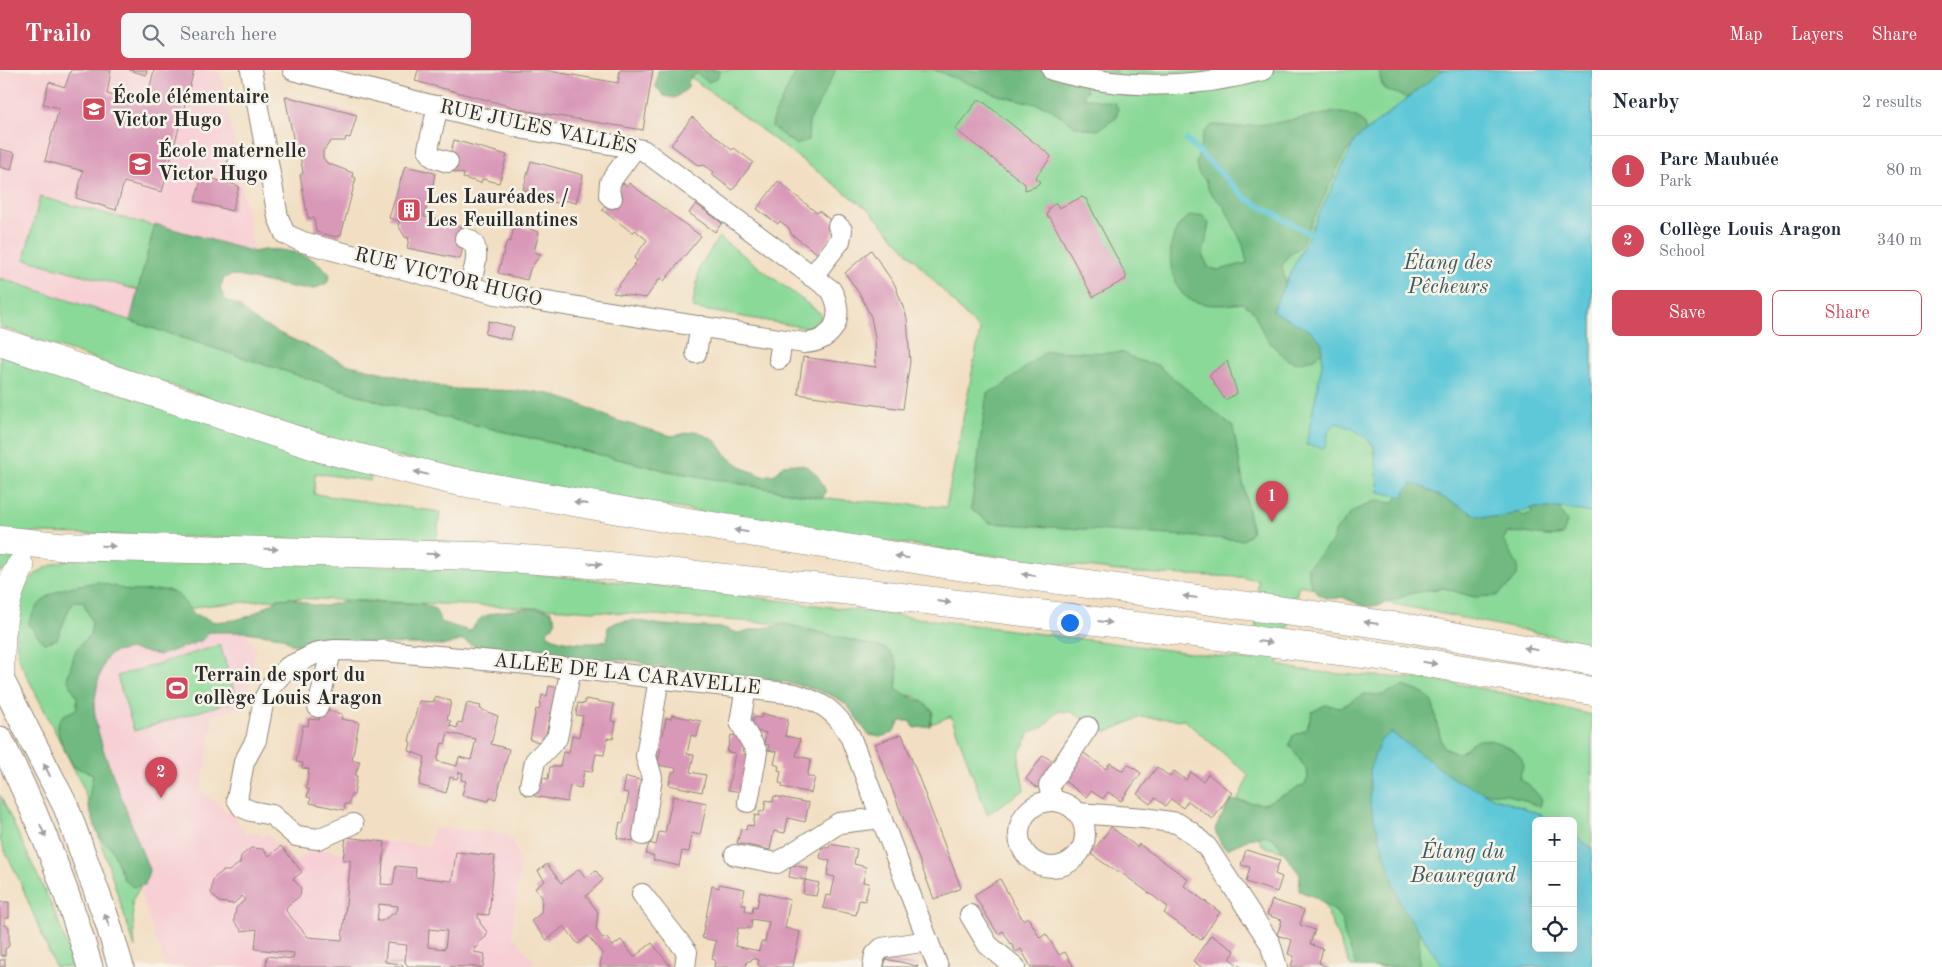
<!DOCTYPE html>
<html lang="en">
<head>
<meta charset="utf-8">
<style>
  :root { --surface:#fff; --page:#f6f6f7; --text:#1f2937; --muted:#747a83; --line:#e0e1e3; --accent:#d1495b }
  body { margin:0; font-family:"Old Standard TT",serif; background:var(--page); color:var(--text) }
  .controls { position:absolute; right:15px; bottom:15px; display:grid; overflow:hidden; border-radius:8px; box-shadow:0 5px 20px #0002 }
  .controls button { width:45px; height:45px; display:grid; place-items:center; padding:0; border:0; border-bottom:1px solid var(--line); background:var(--surface); color:var(--text); font:25px sans-serif }
  .you { position:absolute; left:1069px; top:552px; width:18px; height:18px; margin:-12px; border:4px solid #fff; border-radius:50%; background:#1a73e8; box-shadow:0 0 0 8px #1a73e833 }
  .badge { display:grid; place-items:center; width:32px; height:32px; border-radius:50%; background:var(--accent); color:#fff; font-size:16px; font-weight:700 }
  .pin { position:absolute; translate:-50% -41px; filter:drop-shadow(0 1px 2px #0008) }
  .pin::after { content:''; position:absolute; top:26px; width:18px; height:15px; background:inherit; clip-path:polygon(0 0,100% 0,50% 100%) }
  .list { margin:0; padding:0; list-style:none }
  h2 { display:flex; justify-content:space-between; align-items:center; height:65px; margin:0; padding:0 20px; font-size:21px }
  h2 small { font-size:16px; font-weight:400; color:var(--muted) }
  .list li { display:grid; grid-template-columns:32px 1fr auto; gap:15px; align-items:center; box-sizing:border-box; height:70px; padding:0 20px; border-top:1px solid var(--line) }
  .list b { display:block; font-size:19px; white-space:nowrap }
  .list p { margin:0; font-size:16px; white-space:nowrap; color:var(--muted) }
  .list em { font-size:16px; font-style:normal; color:var(--muted) }
  .actions { display:flex; gap:10px; padding:15px 20px }
  .actions a { flex:1; padding:11px 0; border:1px solid var(--accent); border-radius:8px; text-align:center; font-size:18px; color:var(--accent) }
  .actions .main { background:var(--accent); color:#fff }
  .icon { flex:none; width:28px; height:28px; fill:none; stroke:currentColor; stroke-width:2; stroke-linecap:round; stroke-linejoin:round }
  .map { position:relative; flex:none; width:1592px; height:897px; overflow:hidden }
  header { display:flex; align-items:center; gap:30px; box-sizing:border-box; height:70px; padding:0 25px; background:var(--accent); color:#fff }
  header strong { font-size:24px }
  nav { display:flex; gap:28px; margin-inline-start:auto; font-size:18px }
  .search { width:350px; height:45px; background:var(--page); display:flex; align-items:center; gap:12px; box-sizing:border-box; padding:0 18px; border-radius:8px; color:var(--muted); font-size:19px }
  main { display:flex }
  aside { flex:1; background:var(--surface) }
  .map>svg:first-child { display:block }
</style>
</head>
<body>
<header>
<strong>Trailo</strong>
<div class="search"><svg class="icon" aria-label="search" viewBox="0 0 24 24"><circle cx="10" cy="10" r="6"/><path d="M15 15l6 6"/></svg>Search here</div>
<nav><a>Map</a><a>Layers</a><a>Share</a></nav>
</header>
<main>
<div class="map">
<svg width="1592" height="897" viewBox="0 0 1592 897">
  <rect width="100%" height="100%" fill="#f7f3e8"/>
  <filter id="ink" filterUnits="userSpaceOnUse"><feTurbulence type="fractalNoise" baseFrequency=".02" numOctaves="2"/><feDisplacementMap in="SourceGraphic" scale="10" xChannelSelector="R" yChannelSelector="G"/><feConvolveMatrix kernelMatrix="1 2 1 2 8 2 1 2 1" color-interpolation-filters="sRGB"/></filter>
  <filter id="wash" filterUnits="userSpaceOnUse"><feTurbulence type="fractalNoise" baseFrequency=".0096" numOctaves="4" result="noise"/><feDisplacementMap in="SourceGraphic" scale="20" xChannelSelector="R" yChannelSelector="G"/><feGaussianBlur stdDeviation="1.12" result="paint"/><feColorMatrix in="noise" values="0 0 0 0 0 0 0 0 0 0 0 0 0 0 0 0 0 1.4 0 .05"/><feComposite in="paint" operator="in"/></filter>
  <g filter="url(#wash)">
    <rect width="100%" height="100%" fill="#f2dfc3"/>
    <g fill="#f7cfd4">
      <path d="M0,0H208L221,3L254,182L155,155L130,251L0,208Z"/>
      <path d="M210,562H245L256,579L245,636L214,645L201,722L220,734L227,744L230,741L248,765L251,763H261L263,767L267,763L295,793L312,779L344,782L346,767L430,776L433,758L505,763L515,776L520,796L512,864L534,891L527,897H166L154,866L90,659L86,594L103,575Z"/>
    </g>
    <g fill="#8ad998" stroke="#5a8262" fill-rule="evenodd">
      <path d="M681,0H1592V574L1299,515L1278,595C1326,607 1379,604 1429,610C1484,616 1538,632 1592,645V897H1351L1304,788L1263,776L1238,729L1249,705L1184,650L1141,647L1107,662L1071,642L1057,641L1044,657L1031,662L1020,681L1019,692L1024,720L987,744L951,646L931,654L933,641L917,627L902,624L896,619L898,597L887,579L785,554L564,539L291,528L201,536L116,561L86,594L90,659L140,817L132,831L135,878L83,717L21,594C13,569 12,521 36,504C47,495 62,491 75,488L480,499L682,518L1254,591L1258,510L1240,507L1134,503L949,480L795,458L506,409L350,376L0,257V208L380,332L668,401L822,428L946,437L980,261L869,140ZM1536,751H1573V878H1536Z"/>
      <path d="M40,127L155,156L138,220L24,189Z"/>
      <path d="M719,167L821,244C821,253 816,257 807,258L692,238L700,196Z"/>
      <path d="M0,285L205,351L326,394L372,403L370,411L315,403L314,424L440,442L436,473L0,462Z"/>
      <path d="M0,474L39,480L0,502Z"/>
      <path d="M220,575L237,630L134,661L117,606Z"/>
      <path d="M0,725L56,845L74,897H55L19,809L0,771Z"/>
    </g>
    <g fill="#6fb980" stroke="#4d7256">
      <path d="M658,0H720L717,8L709,12L697,4L692,5L688,12V18L675,28L664,26L656,17Z"/>
      <path d="M797,0H836L809,52L808,70L796,75L772,57L773,48Z"/>
      <path d="M934,0H1117L1116,4L1085,14L1087,21L1083,24L1085,28L1115,33L1118,39L1116,48L1098,60L1087,59L1075,56L1048,37L998,25Z"/>
      <path d="M1382,0H1448L1415,32C1405,25 1394,24 1383,18L1379,3Z"/>
      <path d="M1336,42C1353,45 1368,47 1365,67L1346,81L1300,177L1288,186L1282,196L1287,221L1312,251L1325,279L1314,289L1296,293L1288,290L1272,275L1263,263L1254,242L1243,233C1226,235 1209,237 1193,231C1165,221 1162,159 1190,146C1193,145 1199,145 1202,145L1209,153L1203,186L1209,198L1219,200L1247,193L1243,175L1224,136L1210,123L1205,110L1198,103L1196,94L1204,62L1213,55L1240,57L1275,53Z"/>
      <path d="M155,154L254,182C278,175 316,184 330,205L327,213L314,219H302L232,205L224,208L220,218L225,230L239,236L254,250L277,262L346,294L451,319L529,321L550,324L582,335L615,350L672,366L697,361L717,372L726,385L743,398L762,406L776,404L783,395C807,391 817,400 826,422L822,428L668,401L380,332L130,251Z"/>
      <path d="M1046,281L1124,283L1137,290L1157,295L1233,357L1252,462L1243,470L990,453L971,439L987,323L1001,317Z"/>
      <path d="M1405,411L1515,438L1523,446L1532,443L1529,434L1559,433L1561,443L1567,452L1563,465C1545,470 1528,460 1507,463L1503,470L1518,496L1517,506L1510,515L1496,526L1474,527L1443,518L1413,523L1380,535L1366,537L1342,527C1320,534 1307,517 1308,496L1332,472L1336,460L1353,441L1375,431L1394,433Z"/>
      <path d="M98,512L131,521L168,520L178,525L194,544L215,552L235,550L250,546L279,529L291,528L312,535L324,536L347,531L423,534L435,539L441,552L469,561C474,558 476,552 480,549C492,540 537,536 551,541L556,550L552,557L547,561L548,565C563,574 590,575 607,571L608,557L617,552L634,550L662,555L724,558L737,563L785,554L887,579C900,591 898,603 896,619C909,629 921,627 933,641L930,656L915,658L909,651H900L893,663L880,667L869,665C863,658 850,638 846,634C810,606 697,602 649,596L638,591L484,581L463,570L446,575L330,572L311,568L298,575L291,574L282,567L245,562H210L201,571L160,585L131,579L115,582L109,585L104,592L98,611L94,636L96,654L104,682L149,800L145,815L133,817L124,810L112,779L102,770L97,762L88,734L93,704L74,697C68,685 48,656 64,645C69,642 73,642 77,638V627L67,609L76,579L89,566L91,560L92,552L83,532L75,531L69,539L57,569L44,573L28,554C41,520 65,517 98,512Z"/>
      <path d="M1403,616C1427,624 1433,624 1436,650C1438,659 1441,669 1444,678L1459,683C1465,680 1470,674 1476,671C1488,665 1522,680 1523,693C1523,698 1520,704 1519,709L1528,714L1542,729L1540,737L1507,724L1468,722L1419,852V897H1357L1345,867L1342,851L1336,842L1315,827L1299,821L1300,805L1275,770L1266,765L1249,769L1227,779L1221,774L1215,760C1219,747 1226,742 1231,730L1264,734L1304,715L1308,708L1307,701L1289,674L1293,666L1307,659L1312,642L1325,635L1341,637L1365,624L1382,625Z"/>
    </g>
    <g fill="#5ec8d8" stroke="#447a82">
      <path d="M1443,0H1592V443L1561,438H1533L1498,448L1478,446L1421,416L1412,414L1405,422L1404,427L1379,422L1374,377C1368,366 1348,355 1335,353L1329,360L1325,378L1306,375L1322,294V273L1311,261L1272,241L1355,70Z"/>
      <path d="M1391,662L1454,709L1495,728L1538,743L1551,751H1536V878H1573V765L1592,778V897H1443L1400,833L1370,735V698L1380,671Z"/>
    </g>
    <g fill="none" stroke-linecap="round" stroke-linejoin="round">
      <path stroke="#5ec8d8" stroke-width="5.5" d="M1187,70L1246,128L1309,163"/>
    </g>
    <g id="blocks">
      <g fill="#d998b8" fill-rule="evenodd">
        <path d="M71,0H111L107,24L142,34L145,25H148L154,0H194L162,122L124,112L116,140L76,128L83,101L45,91L59,38L43,34L49,12L65,17Z"/>
        <path d="M129,0H147L146,5Z"/>
        <path d="M418,0H544L618,13L620,0H653L643,60L528,41L415,11Z"/>
        <path d="M285,26L357,45L350,68L346,67L345,71H331L323,81V88L327,93L353,103L352,106L356,108L341,165L337,167L316,162L314,148H308L300,105L303,103L299,79L295,78Z"/>
        <path d="M978,30H981L1050,85L1051,87L1035,108L1040,112L1035,117L1025,120V114L955,59Z"/>
        <path d="M692,47L732,80L734,78L753,92L733,120L712,105L714,102L704,95L699,96L671,75Z"/>
        <path d="M454,70L507,85L499,113L482,109L481,113L463,108L464,104L446,100Z"/>
        <path d="M0,79L15,83L11,100L0,97Z"/>
        <path d="M531,91L583,105L576,133L559,129L557,133L539,129L540,124L523,120Z"/>
        <path d="M405,96L435,103L430,133L428,132L424,147L452,151L451,154L468,158L460,189L407,178L409,168L405,167L398,155L399,151L389,148Z"/>
        <path d="M202,106L239,116L232,141L195,131Z"/>
        <path d="M778,111L817,143L819,141L838,156L818,184L791,164L789,158L780,151L778,154L757,139Z"/>
        <path d="M623,113L627,116L629,113L701,166L664,211L660,208L646,228L613,223L637,191L634,188L647,170L635,160L633,163L602,140Z"/>
        <path d="M1082,127L1086,129L1126,205V209L1093,227L1050,147H1047L1049,138L1056,133L1059,138Z"/>
        <path d="M696,134L722,153L715,162L689,143Z"/>
        <path d="M515,155L539,162L534,182L541,184L530,199L527,210L498,203L507,171L510,172Z"/>
        <path d="M871,180L895,215L907,248L910,291L903,339L798,324L803,287L876,297L875,268L871,247L861,226L845,203Z"/>
        <path d="M489,251L514,257L510,270L485,264Z"/>
        <path d="M1227,291L1237,323L1225,330L1209,305Z"/>
        <path d="M549,616L559,618L554,643L551,642L544,673L530,670L536,639L539,640L542,625L547,626Z"/>
        <path d="M435,627L451,631L447,650L451,651L450,656L457,658L458,652L462,653L467,633L481,636L480,639L498,646L491,674L509,679L496,729L490,728L489,731L462,725L466,711L461,710L463,703L459,702L457,709L450,707L446,723L419,715L425,687L409,681L411,672L409,671L419,631L434,632ZM448,663L476,669L471,690L459,687L457,696L437,691L442,673L445,674Z"/>
        <path d="M585,629L614,634L611,651L616,652L613,669L607,668L604,685L596,684L592,702L584,701L581,718L570,716L567,732L534,726L536,712L542,713L543,708L548,709L550,697L560,696L563,682L569,683L572,665L579,667L583,646L576,645L578,633L585,634Z"/>
        <path d="M325,640L342,644L341,649L359,652L352,690L360,691L355,706H357L354,725H351L349,734H345L344,740L310,733L311,728L307,727L309,719H306L309,699L302,698L303,693L296,692L303,655L308,656L309,649L319,650L320,646H323Z"/>
        <path d="M762,644L788,649L785,666L800,669L796,686L811,689L807,706L815,708L811,723L782,717L783,714L779,713L781,701L778,700L779,696L774,694L777,682L768,680L769,675L764,674L766,663L751,660L754,647L761,648Z"/>
        <path d="M672,645L701,651L697,667L691,665L687,684L694,685L690,702L706,705L702,722L669,715L672,702H675L676,698L657,695L661,678L655,677L657,664L663,665L666,648L671,649Z"/>
        <path d="M902,664L961,818L934,829L875,674Z"/>
        <path d="M731,665L745,668L742,684L750,686L743,722L728,720L735,683L727,682Z"/>
        <path d="M1081,681L1106,699L1110,693L1123,701L1128,694L1141,703L1121,731L1108,722L1103,729L1091,721L1086,727L1062,709Z"/>
        <path d="M1043,685L1055,693L1037,718L1026,709Z"/>
        <path d="M1157,697L1170,707L1174,701L1186,710L1191,702L1203,711L1208,704L1232,723L1213,749L1188,731L1183,738L1171,729L1166,736L1155,728L1150,734L1137,724Z"/>
        <path d="M626,707L641,710L638,725L644,726L633,771L617,768L620,752L623,753L629,723L623,722Z"/>
        <path d="M673,726L707,733L700,765L692,763L689,782L682,781L679,796L653,790L654,786L646,784L649,773L656,775L659,762L665,763Z"/>
        <path d="M774,726L809,733L805,752L788,748L785,763L774,761L770,780L737,773L741,759L746,760L747,755L753,756L755,745L759,746L760,741L764,742L766,730L773,732Z"/>
        <path d="M1111,757L1137,777L1139,774L1188,809L1184,816L1220,842L1201,870L1164,843L1168,837L1119,801L1118,803L1091,784Z"/>
        <path d="M346,767L385,772L381,814L393,815L396,796L416,798L415,807L452,811L456,782L495,786L489,845L478,844V849L480,850V853L487,862L486,867L478,873V877H475L474,882L485,884L483,897L408,896L405,892L407,875L387,873L385,892L402,894L404,897H266L267,886L293,889L294,883L255,879L257,859L242,861L234,851L236,838L245,830L242,826L233,834L219,832L211,823L213,809L223,801H229L240,793L241,786L251,778L263,779L269,786L281,776L302,802L293,809L301,818L300,826L287,836L286,841L308,867L342,870L350,798V790H343ZM379,834L398,836L397,841L382,851H377ZM429,859L447,861L445,879L428,877Z"/>
        <path d="M830,774L857,779L854,794L866,797L863,812L869,813L865,831L859,830L856,845L823,838L826,825L831,826L835,807L827,805L830,791L820,788L822,777L829,778Z"/>
        <path d="M1246,780L1280,790L1275,804L1282,807L1277,822L1246,812L1250,797L1241,795Z"/>
        <path d="M547,794L561,813L579,799L586,808L596,801L603,810L586,826L598,842L596,859L603,869L606,867L613,876L621,870L634,887L652,873L671,897H600L602,883L588,866L578,874L564,856L547,870L531,851L541,843L542,827L535,818L545,811L538,801Z"/>
        <path d="M791,795L808,798L805,810L789,807Z"/>
        <path d="M1000,809L1023,850L1028,847L1040,868L1046,864L1059,885L1065,882L1074,897H1031L1021,879L1016,882L1003,861L998,864L974,825Z"/>
        <path d="M805,810L819,813L816,826L803,824Z"/>
        <path d="M719,814L745,819L742,834L746,835L745,841L752,843L753,836L757,837L760,822L790,830L785,858L800,862L793,897H761L758,894L759,890L752,888L751,891H747L746,897H714L715,890L712,889L716,871L702,868L712,816L719,818ZM752,849L769,852L765,872H761L759,881L735,876L738,858H751Z"/>
        <path d="M1272,830L1304,840L1300,855L1315,860L1310,874L1323,879L1319,893L1329,897H1291L1294,886L1288,884L1292,870L1277,865L1282,850L1267,845Z"/>
        <path d="M0,832H9V848H5V855L9,857V876L5,879V886L0,885Z"/>
        <path d="M1211,865L1235,881L1230,889L1241,897H1202L1193,891Z"/>
        <path d="M886,889L918,896V897H884Z"/>
        <rect x="0" y="890" width="5" height="7"/>
      </g>
    </g>
  </g>
  <g filter="url(#ink)">
    <use href="#blocks" fill-opacity="0" stroke="#8e8577" stroke-width="1"/>
    <g fill="none" stroke-linecap="round" stroke-linejoin="round">
      <g stroke="#8e8577" stroke-width="22">
        <g id="minor">
          <path d="M251,0L278,147L285,164L303,172L496,224L804,273C834,272 846,246 831,220L643,80L525,59L293,0"/>
          <path d="M1052,0C1120,20 1195,19 1263,0"/>
          <path d="M438,36L428,79L433,87L448,92"/>
          <path d="M238,94L267,88"/>
          <path d="M612,128L609,125L610,112L635,78"/>
          <path d="M465,168C485,174 473,203 469,217"/>
          <path d="M812,207L840,171L842,160L838,156"/>
          <path d="M696,283L701,256"/>
          <path d="M779,289L782,270"/>
          <path d="M746,618L740,652L757,682L748,732"/>
          <path d="M318,637L331,581"/>
          <path d="M530,715L535,691L557,668L571,598"/>
          <circle cx="1052" cy="764" r="33"/>
          <path d="M1053,731L1049,716L1088,657"/>
          <path d="M1078,743L1144,748L1177,753L1191,762L1207,777L1270,873L1277,897"/>
          <path d="M353,754L318,769L296,766L272,745L251,741L242,737L237,729L244,692L256,670L264,629L271,616L288,597L319,582L335,580L383,581L571,598L795,624C823,633 835,640 850,666L938,897"/>
          <path d="M643,765L652,708L646,686L659,608"/>
          <path d="M735,785L777,793L839,753L881,748"/>
          <path d="M642,824L687,882L685,897"/>
          <path d="M970,845L988,875L1015,897"/>
          <path d="M873,897L875,885L882,878L928,871"/>
        </g>
      </g>
      <g stroke="#8e8577" stroke-width="27">
        <g id="major">
          <path d="M0,607L66,737L108,853L121,897"/>
          <path d="M0,669C37,743 67,818 90,897"/>
        </g>
      </g>
      <g stroke="#8e8577" stroke-width="29">
        <g id="highway">
          <path d="M0,272L324,379L450,410L658,447L950,495L1408,558L1592,591"/>
          <path d="M0,470L59,476L478,486L580,493L861,522L1404,589L1592,621"/>
          <path d="M0,607C1,564 0,536 20,497"/>
        </g>
      </g>
      <use href="#minor" stroke="#fff" stroke-width="20"/>
      <use href="#major" stroke="#fff" stroke-width="25"/>
      <use href="#highway" stroke="#fff" stroke-width="28"/>
    </g>
    <defs><path id="oneway-solid" d="M-6-.8H1V-3.2L6.5 0L1 3.2V.8H-6Z" transform="scale(1.25)"/></defs>
    <g fill="#a0a0a0">
      <use href="#oneway-solid" transform="translate(421 403) rotate(-167)"/>
      <use href="#oneway-solid" transform="translate(581 433) rotate(-170)"/>
      <use href="#oneway-solid" transform="translate(741 461) rotate(-171)"/>
      <use href="#oneway-solid" transform="translate(108 476) rotate(1)"/>
      <use href="#oneway-solid" transform="translate(271 479) rotate(1)"/>
      <use href="#oneway-solid" transform="translate(433 484) rotate(2)"/>
      <use href="#oneway-solid" transform="translate(902 487) rotate(-171)"/>
      <use href="#oneway-solid" transform="translate(595 494) rotate(6)"/>
      <use href="#oneway-solid" transform="translate(1029 505) rotate(-173)"/>
      <use href="#oneway-solid" transform="translate(1190 527) rotate(-172)"/>
      <use href="#oneway-solid" transform="translate(944 532) rotate(7)"/>
      <use href="#oneway-solid" transform="translate(1105 552) rotate(7)"/>
      <use href="#oneway-solid" transform="translate(1371 553) rotate(-172)"/>
      <use href="#oneway-solid" transform="translate(1265 572) rotate(7)"/>
      <use href="#oneway-solid" transform="translate(1531 579) rotate(-170)"/>
      <use href="#oneway-solid" transform="translate(1430 593) rotate(9)"/>
      <use href="#oneway-solid" transform="translate(47 700) rotate(-117)"/>
      <use href="#oneway-solid" transform="translate(43 761) rotate(67)"/>
      <use href="#oneway-solid" transform="translate(107 850) rotate(-109)"/>
    </g>
  </g>
  <defs>
    <g id="school-square" transform="scale(1.25)"><rect x="-9" y="-9" width="18" height="18" rx="4" fill="#d1495b" stroke="#f7f3e8"/><path d="M0-5L7-2L0 1L-7-2ZM-4 1L0 2.5L4 1V4Q0 6-4 4Z" fill="#fff"/></g>
    <g id="building-square" transform="scale(1.25)"><rect x="-9" y="-9" width="18" height="18" rx="4" fill="#d1495b" stroke="#f7f3e8"/><path d="M-4-6H4V6H1V3H-1V6H-4ZM-2.5-4.3h1.7v1.8h-1.7ZM.8-4.3h1.7v1.8H.8ZM-2.5-1h1.7V.8h-1.7ZM.8-1h1.7V.8H.8Z" fill="#fff"/></g>
    <g id="stadium-square" transform="scale(1.25)"><rect x="-9" y="-9" width="18" height="18" rx="4" fill="#d1495b" stroke="#f7f3e8"/><path d="M0-5a6.5 5 0 1 0 0 10a6.5 5 0 1 0 0-10ZM-3.5-1.8h7v3.6h-7Z" fill="#fff"/></g>
  </defs>
  <g fill-rule="evenodd">
    <use href="#school-square" x="94" y="39"/>
    <use href="#school-square" x="140" y="94"/>
    <use href="#building-square" x="409" y="140"/>
    <use href="#stadium-square" x="177" y="618"/>
  </g>
  <g text-anchor="middle" dominant-baseline="central" stroke-width="5" stroke-linejoin="round" paint-order="stroke">
    <g font-size="20" font-weight="bold" fill="#2b2b2b" stroke="#f7f3e8" text-anchor="start">
      <text x="112" y="28">École élémentaire<tspan x="112" dy="23">Victor Hugo</tspan></text>
      <text x="158" y="82">École maternelle<tspan x="158" dy="23">Victor Hugo</tspan></text>
      <text x="426" y="128">Les Lauréades /<tspan x="426" dy="23">Les Feuillantines</tspan></text>
      <text x="194" y="606">Terrain de sport du<tspan x="194" dy="23">collège Louis Aragon</tspan></text>
    </g>
    <g font-size="20" fill="#2b2b2b" stroke="#f7f3e8">
      <text transform="translate(538 58) rotate(12)">RUE JULES VALLÈS</text>
      <text transform="translate(448 208) rotate(14)">RUE VICTOR HUGO</text>
      <text transform="translate(627 605) rotate(6)">ALLÉE DE LA CARAVELLE</text>
    </g>
    <g font-size="21" font-style="italic" fill="#3a5a5f" stroke="#f7f3e8">
      <text x="1448" y="193">Étang des<tspan x="1448" dy="24">Pêcheurs</tspan></text>
      <text x="1463" y="782">Étang du<tspan x="1463" dy="24">Beauregard</tspan></text>
    </g>
  </g>
</svg>
<div class="controls">
<button>+</button>
<button>−</button>
<button><svg class="icon" aria-label="locate" viewBox="0 0 24 24"><circle cx="12" cy="12" r="6"/><path d="M12 2v4M12 18v4M2 12h4M18 12h4"/></svg></button>
</div>
<div class="you"></div>
<div class="pin badge" style="left:1272px;top:452px">1</div>
<div class="pin badge" style="left:161px;top:728px">2</div>
</div>
<aside>
<h2>Nearby<small>2 results</small></h2>
<ul class="list">
<li><span class="badge">1</span><div><b>Parc Maubuée</b><p>Park</p></div><em>80 m</em></li>
<li><span class="badge">2</span><div><b>Collège Louis Aragon</b><p>School</p></div><em>340 m</em></li>
</ul>
<div class="actions"><a class="main">Save</a><a>Share</a></div>
</aside>
</main>
</body>
</html>
